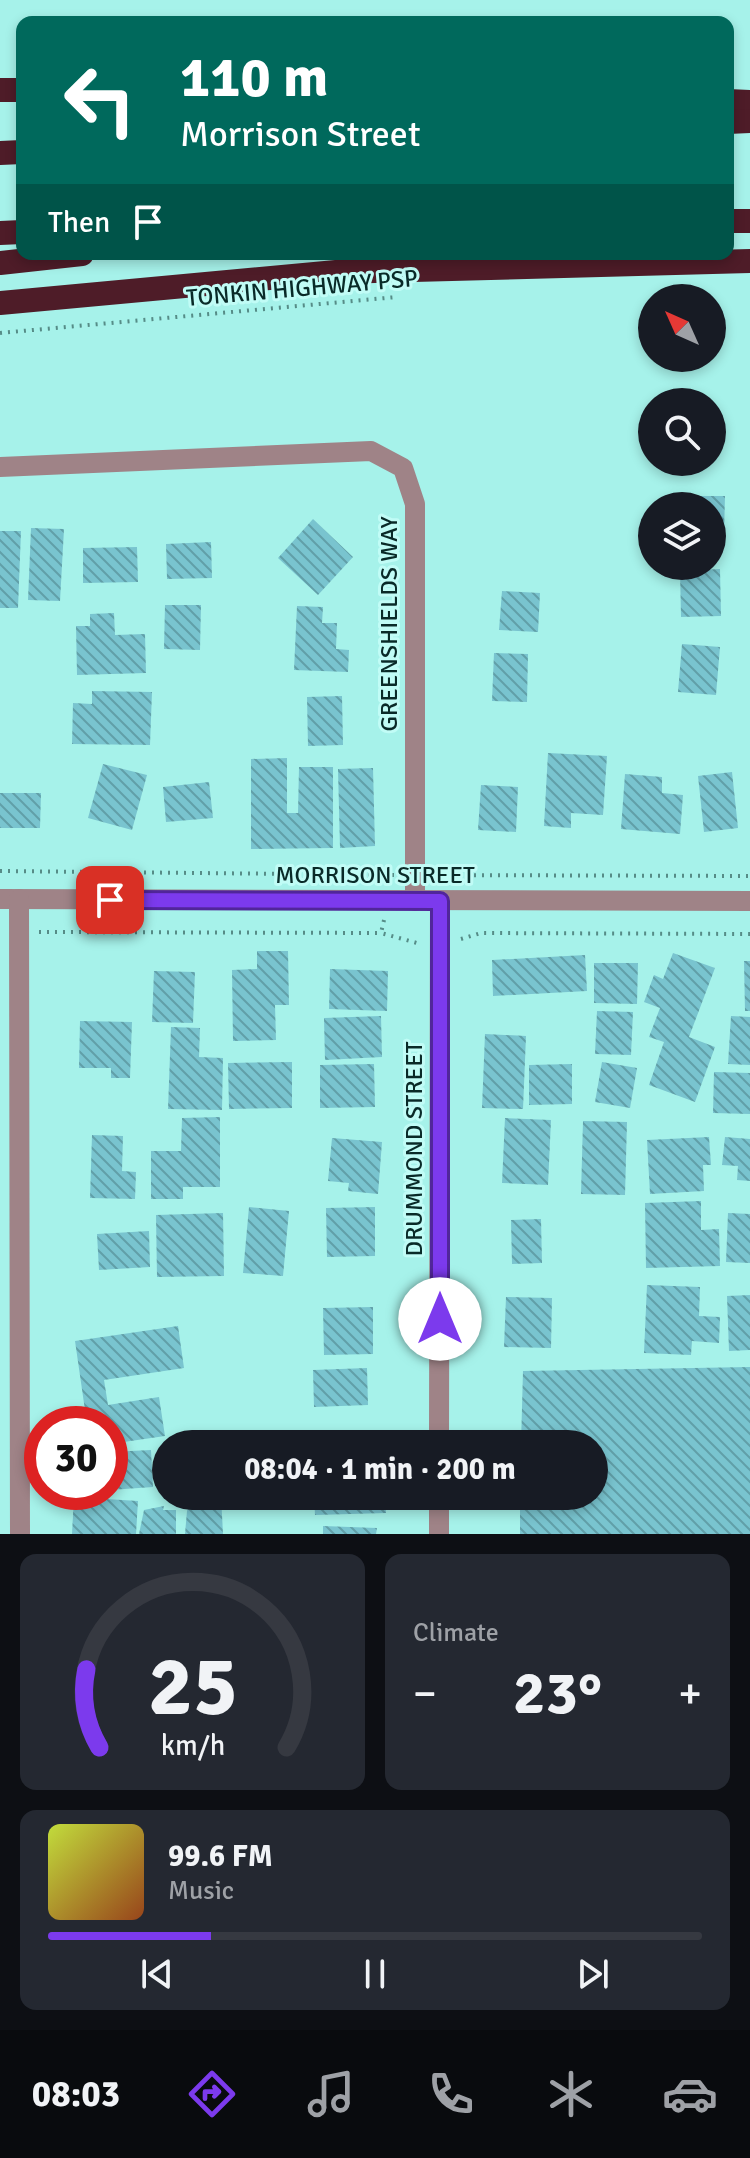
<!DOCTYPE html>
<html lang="en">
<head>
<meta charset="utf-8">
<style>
	body { margin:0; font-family:Signika,sans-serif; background:#242831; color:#f1f3f6; height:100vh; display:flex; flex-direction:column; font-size:30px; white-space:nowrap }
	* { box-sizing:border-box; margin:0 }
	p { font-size:26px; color:#9ea1a6 }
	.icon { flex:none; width:44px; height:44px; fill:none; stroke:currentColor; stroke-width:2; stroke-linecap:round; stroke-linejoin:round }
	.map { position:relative; height:1534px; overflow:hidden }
	.sheet { display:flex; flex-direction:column; gap:20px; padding:20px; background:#0d0f14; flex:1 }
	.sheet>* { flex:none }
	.top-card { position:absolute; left:16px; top:16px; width:718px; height:244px; border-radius:16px; box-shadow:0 4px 12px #0003; background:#00695c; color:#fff; overflow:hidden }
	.needle { width:52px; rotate:315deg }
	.fabs { position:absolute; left:638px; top:284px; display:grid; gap:16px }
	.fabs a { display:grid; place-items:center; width:88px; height:88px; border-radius:50%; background:#171b24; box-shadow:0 4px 12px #0003; font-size:40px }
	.speed { position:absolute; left:24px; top:1406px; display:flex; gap:16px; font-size:40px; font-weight:700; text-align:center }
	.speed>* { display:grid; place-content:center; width:104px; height:104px; border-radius:50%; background:#171b24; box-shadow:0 4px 12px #0003; line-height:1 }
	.speed .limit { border:12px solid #d22; background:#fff; color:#111 }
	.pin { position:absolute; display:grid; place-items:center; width:68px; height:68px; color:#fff; margin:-34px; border-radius:16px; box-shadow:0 4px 12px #0006 }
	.me { position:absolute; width:88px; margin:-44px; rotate:0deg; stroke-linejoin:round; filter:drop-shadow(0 0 6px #0008) }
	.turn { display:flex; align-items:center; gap:28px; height:168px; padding:0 32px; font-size:36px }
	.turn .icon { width:104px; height:104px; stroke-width:2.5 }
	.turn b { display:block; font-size:56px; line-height:68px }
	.then { display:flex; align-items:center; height:76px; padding:0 32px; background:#0003; gap:16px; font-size:30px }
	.big { font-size:60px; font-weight:700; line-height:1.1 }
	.sheet .widget { flex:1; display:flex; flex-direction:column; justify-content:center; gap:12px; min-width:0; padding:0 28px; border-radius:16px; background:#242831 }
	.sheet .dial { align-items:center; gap:0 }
	.dial svg { height:208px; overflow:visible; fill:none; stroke:#363941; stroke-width:7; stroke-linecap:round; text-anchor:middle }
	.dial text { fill:#f1f3f6; stroke:none }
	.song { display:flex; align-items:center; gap:24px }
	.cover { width:96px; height:96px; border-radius:12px; background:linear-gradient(135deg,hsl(70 70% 55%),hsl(20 70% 35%)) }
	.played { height:8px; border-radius:4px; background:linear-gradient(90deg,#7c3aed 25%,#363941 25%) }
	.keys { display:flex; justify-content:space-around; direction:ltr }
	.heat { display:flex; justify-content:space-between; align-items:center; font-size:44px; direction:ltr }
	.sheet .tiles { flex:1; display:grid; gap:20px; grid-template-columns:1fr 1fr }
	.widget:last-child { grid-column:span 2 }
	.trip { position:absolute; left:152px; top:1430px; width:456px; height:80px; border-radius:40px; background:#171b24; box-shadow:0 4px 12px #0003; font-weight:700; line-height:80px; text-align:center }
	.dock { display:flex; height:128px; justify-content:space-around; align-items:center; background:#090b0e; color:#9ea1a6 }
	.dock .icon { width:56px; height:56px }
	.dock .selected { color:#7c3aed }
	.dock b { font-size:36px; color:#f1f3f6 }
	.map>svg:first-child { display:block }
	.building { fill:url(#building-back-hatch) }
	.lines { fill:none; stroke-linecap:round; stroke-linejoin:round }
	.path { stroke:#568c87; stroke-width:4; stroke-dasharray:2 6; stroke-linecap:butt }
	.minor { stroke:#9f8387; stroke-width:20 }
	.highway { stroke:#4e1c28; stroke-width:24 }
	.route-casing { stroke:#51269a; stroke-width:20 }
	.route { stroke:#7c3aed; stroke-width:14 }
	.labels { text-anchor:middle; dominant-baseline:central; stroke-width:6; stroke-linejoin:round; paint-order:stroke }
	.street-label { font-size:24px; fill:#092a28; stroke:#c1fcf6 }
</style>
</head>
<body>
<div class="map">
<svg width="750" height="1534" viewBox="0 0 750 1534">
	<defs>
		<pattern id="building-back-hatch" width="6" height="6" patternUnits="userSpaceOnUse" patternTransform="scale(2)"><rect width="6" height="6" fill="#79c4cf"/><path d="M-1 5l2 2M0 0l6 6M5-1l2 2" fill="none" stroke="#619fa8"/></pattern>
	</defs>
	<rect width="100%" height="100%" fill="#a6f2ea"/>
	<g class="building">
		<path d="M680,496H725L724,534H712V506H680Z"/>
		<path d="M313,519L353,557L318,595L278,558Z"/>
		<path d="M31,528L64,529L60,601L28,600Z"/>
		<path d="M0,531H21L18,608H0Z"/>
		<path d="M211,542L212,578L167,579L166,544Z"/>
		<path d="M137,547L138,582L83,583V548Z"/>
		<path d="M720,569L721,616L681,617L680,571Z"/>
		<path d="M502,591L540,593L538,632L499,630Z"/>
		<path d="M165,605H201L200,650L164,649Z"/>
		<path d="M297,606L323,607L322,623H337L336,649L349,650L348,672L294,670Z"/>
		<path d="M114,613L115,635L145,634L146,673L77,675L76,626H90V614Z"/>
		<path d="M682,644L720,647L716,695L678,692Z"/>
		<path d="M494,653L528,654L527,702L492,701Z"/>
		<path d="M92,691L152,692L150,745L72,744L73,703L92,704Z"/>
		<path d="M342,696L343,745L308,746L307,697Z"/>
		<path d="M548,753L607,756L603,815L571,813V828L544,826Z"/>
		<path d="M287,758V813H298L299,767H333V848L251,849V759Z"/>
		<path d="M103,764L147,775L132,830L88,818Z"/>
		<path d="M373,768L375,846L340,848L338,769Z"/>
		<path d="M732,772L738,828L704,832L698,776Z"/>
		<path d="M625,774L662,777V793L683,795L680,834L621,829Z"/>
		<path d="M209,782L213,818L166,822L163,787Z"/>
		<path d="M481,785L518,787L516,832L478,830Z"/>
		<path d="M0,793H41L40,828H0Z"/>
		<path d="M257,951H288L289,1005H275L276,1040L233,1041L232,970L257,969Z"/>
		<path d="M673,953L715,968L689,1037L715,1047L695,1102L649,1085L664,1042L649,1037L660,1008L644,1002L654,975L663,979Z"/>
		<path d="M585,955L587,991L493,996L492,960Z"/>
		<path d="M744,961H750V1011H745Z"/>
		<path d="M594,963H638L637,1004L594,1003Z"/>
		<path d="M330,969L388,971L387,1011L329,1009Z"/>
		<path d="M154,971L195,972L193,1023L152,1022Z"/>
		<path d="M597,1011L633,1012L631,1055L595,1054Z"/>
		<path d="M381,1016L382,1057L325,1060L324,1018Z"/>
		<path d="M731,1016L750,1017V1065L728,1064Z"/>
		<path d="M80,1021L132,1022L130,1078H111V1068H79Z"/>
		<path d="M171,1027L200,1028L199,1057L223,1058L222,1110L168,1109Z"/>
		<path d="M485,1034L526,1036L523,1109L482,1108Z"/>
		<path d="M292,1062V1108L229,1109L228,1063Z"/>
		<path d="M602,1062L637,1068L630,1108L595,1102Z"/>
		<path d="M374,1064L375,1107L320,1108V1065Z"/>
		<path d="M572,1064V1104L529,1105V1065Z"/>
		<path d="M714,1072L750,1073V1114L713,1113Z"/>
		<path d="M220,1117V1187H183V1199H151V1151H181L182,1118Z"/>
		<path d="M505,1118L551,1120L548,1185L502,1183Z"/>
		<path d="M583,1121L627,1122L625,1195L581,1194Z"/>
		<path d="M92,1135L123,1136L122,1171L136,1172L135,1199L90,1198Z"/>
		<path d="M709,1137L711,1165H703L704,1191L650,1194L647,1140Z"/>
		<path d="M725,1137L750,1139V1181L737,1180L738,1166L722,1165Z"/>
		<path d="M332,1138L382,1142L378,1194L348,1191L349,1183L328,1181Z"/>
		<path d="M701,1201V1230L719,1229L720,1266L646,1268L645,1203Z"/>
		<path d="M249,1207L289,1211L283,1276L243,1273Z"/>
		<path d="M375,1207V1256L327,1257L326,1208Z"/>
		<path d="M223,1213L224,1276L157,1277L156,1215Z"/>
		<path d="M728,1213L750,1214V1263L726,1262Z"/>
		<path d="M541,1219L542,1263L512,1264L511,1220Z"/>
		<path d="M149,1231L150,1267L99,1270L97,1234Z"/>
		<path d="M647,1285L700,1287L699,1316L720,1317L719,1343L692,1341L691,1355L644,1353Z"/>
		<path d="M750,1295V1350L729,1351L727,1296Z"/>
		<path d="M506,1297L552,1298L551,1348L504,1347Z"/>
		<path d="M373,1307V1354L324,1355L323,1308Z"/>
		<path d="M178,1326L184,1368L104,1380L108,1405L159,1397L165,1436L110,1444V1424H87L75,1341Z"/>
		<path d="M750,1367V1534H520V1496H594V1444H521L523,1371Z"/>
		<path d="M367,1368L368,1405L314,1407L313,1370Z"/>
		<path d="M151,1450L153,1487L110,1490V1452Z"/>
		<path d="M193,1496H221L223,1534H185L187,1511Z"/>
		<path d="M314,1496H385L386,1513L315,1515Z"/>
		<path d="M74,1497L138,1501L136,1534H72Z"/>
		<path d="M164,1506L163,1510H176V1534H139L144,1510Z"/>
		<path d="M323,1526L377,1528L376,1534H323Z"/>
	</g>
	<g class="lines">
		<g class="path">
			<path d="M0,333L397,297"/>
			<path d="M0,871L394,875"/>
			<path d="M434,875L750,876"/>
			<path d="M384,920L381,933L417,943"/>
			<path d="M39,932L381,933"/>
			<path d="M461,939L481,933L750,934"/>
		</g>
		<g class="minor">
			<path d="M0,467L371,451L403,468L415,504V901"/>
			<path d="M0,899L750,901"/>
			<path d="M19,899L20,1534"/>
			<path d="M439,1444L440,901"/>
			<path d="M439,1534V1496"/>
		</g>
		<g class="highway">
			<path d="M0,90H22"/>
			<path d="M728,101L750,102"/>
			<path d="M728,122L750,121"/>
			<path d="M0,153L22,152"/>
			<path d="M728,221H750"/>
			<path d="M0,233L22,232"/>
			<path d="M0,263L82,254"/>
			<path d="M0,303L336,272L750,261"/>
		</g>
	</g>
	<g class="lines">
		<g class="route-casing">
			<path id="route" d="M110,900L440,901V1319"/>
		</g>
		<use href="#route" class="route"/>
	</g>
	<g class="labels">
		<g class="street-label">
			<text transform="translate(302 288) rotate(-5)">TONKIN HIGHWAY PSP</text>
			<text transform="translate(389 624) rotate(-90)">GREENSHIELDS WAY</text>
			<text x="375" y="875">MORRISON STREET</text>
			<text transform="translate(414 1149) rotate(-90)">DRUMMOND STREET</text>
		</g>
	</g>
</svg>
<div class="fabs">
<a><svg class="needle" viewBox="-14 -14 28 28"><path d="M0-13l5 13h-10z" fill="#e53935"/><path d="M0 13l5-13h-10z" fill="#9ea1a6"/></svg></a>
<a><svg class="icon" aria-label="search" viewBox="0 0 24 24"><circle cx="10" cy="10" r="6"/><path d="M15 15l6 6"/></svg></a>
<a><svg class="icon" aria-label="layers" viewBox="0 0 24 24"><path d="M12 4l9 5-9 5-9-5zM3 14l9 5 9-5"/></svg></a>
</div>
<div class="speed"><div class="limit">30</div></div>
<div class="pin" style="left:110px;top:900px;background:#d93025"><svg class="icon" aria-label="arrive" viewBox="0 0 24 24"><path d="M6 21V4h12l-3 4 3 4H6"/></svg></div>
<svg class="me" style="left:440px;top:1319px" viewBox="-20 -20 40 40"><circle r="19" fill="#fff"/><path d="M0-13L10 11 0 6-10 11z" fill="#7c3aed"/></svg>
<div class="trip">08:04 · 1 min · 200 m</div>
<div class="top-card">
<div class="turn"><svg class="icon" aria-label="left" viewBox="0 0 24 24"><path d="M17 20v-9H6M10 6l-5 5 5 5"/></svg><div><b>110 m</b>Morrison Street</div></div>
<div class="then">Then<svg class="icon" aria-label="arrive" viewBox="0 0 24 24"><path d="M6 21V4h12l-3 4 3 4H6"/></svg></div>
</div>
</div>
<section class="sheet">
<div class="tiles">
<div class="widget dial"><svg viewBox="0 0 100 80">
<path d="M14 69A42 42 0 1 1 86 69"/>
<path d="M14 69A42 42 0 0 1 9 39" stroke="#7c3aed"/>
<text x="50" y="56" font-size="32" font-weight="700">25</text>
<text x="50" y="72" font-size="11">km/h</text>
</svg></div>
<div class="widget"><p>Climate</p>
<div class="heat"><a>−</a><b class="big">23°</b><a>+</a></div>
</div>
<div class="widget">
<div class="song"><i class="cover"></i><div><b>99.6 FM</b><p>Music</p></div></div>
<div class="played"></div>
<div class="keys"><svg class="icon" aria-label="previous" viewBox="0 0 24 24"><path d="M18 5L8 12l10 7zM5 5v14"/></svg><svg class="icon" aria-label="pause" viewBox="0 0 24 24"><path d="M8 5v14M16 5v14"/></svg><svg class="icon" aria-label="next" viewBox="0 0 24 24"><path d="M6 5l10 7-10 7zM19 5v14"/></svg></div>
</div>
</div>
</section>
<nav class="dock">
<b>08:03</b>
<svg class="icon selected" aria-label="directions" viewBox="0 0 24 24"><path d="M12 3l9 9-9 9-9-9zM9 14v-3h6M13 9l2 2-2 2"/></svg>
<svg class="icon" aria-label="music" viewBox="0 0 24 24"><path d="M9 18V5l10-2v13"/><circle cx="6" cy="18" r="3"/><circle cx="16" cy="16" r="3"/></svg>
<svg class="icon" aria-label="phone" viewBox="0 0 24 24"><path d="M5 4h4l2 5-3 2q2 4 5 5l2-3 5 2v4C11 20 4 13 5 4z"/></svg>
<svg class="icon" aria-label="climate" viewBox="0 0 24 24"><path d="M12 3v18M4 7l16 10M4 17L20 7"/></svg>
<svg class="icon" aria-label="car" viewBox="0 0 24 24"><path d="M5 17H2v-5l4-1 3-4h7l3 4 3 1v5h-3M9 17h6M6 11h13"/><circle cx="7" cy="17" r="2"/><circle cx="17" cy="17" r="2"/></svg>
</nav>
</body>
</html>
